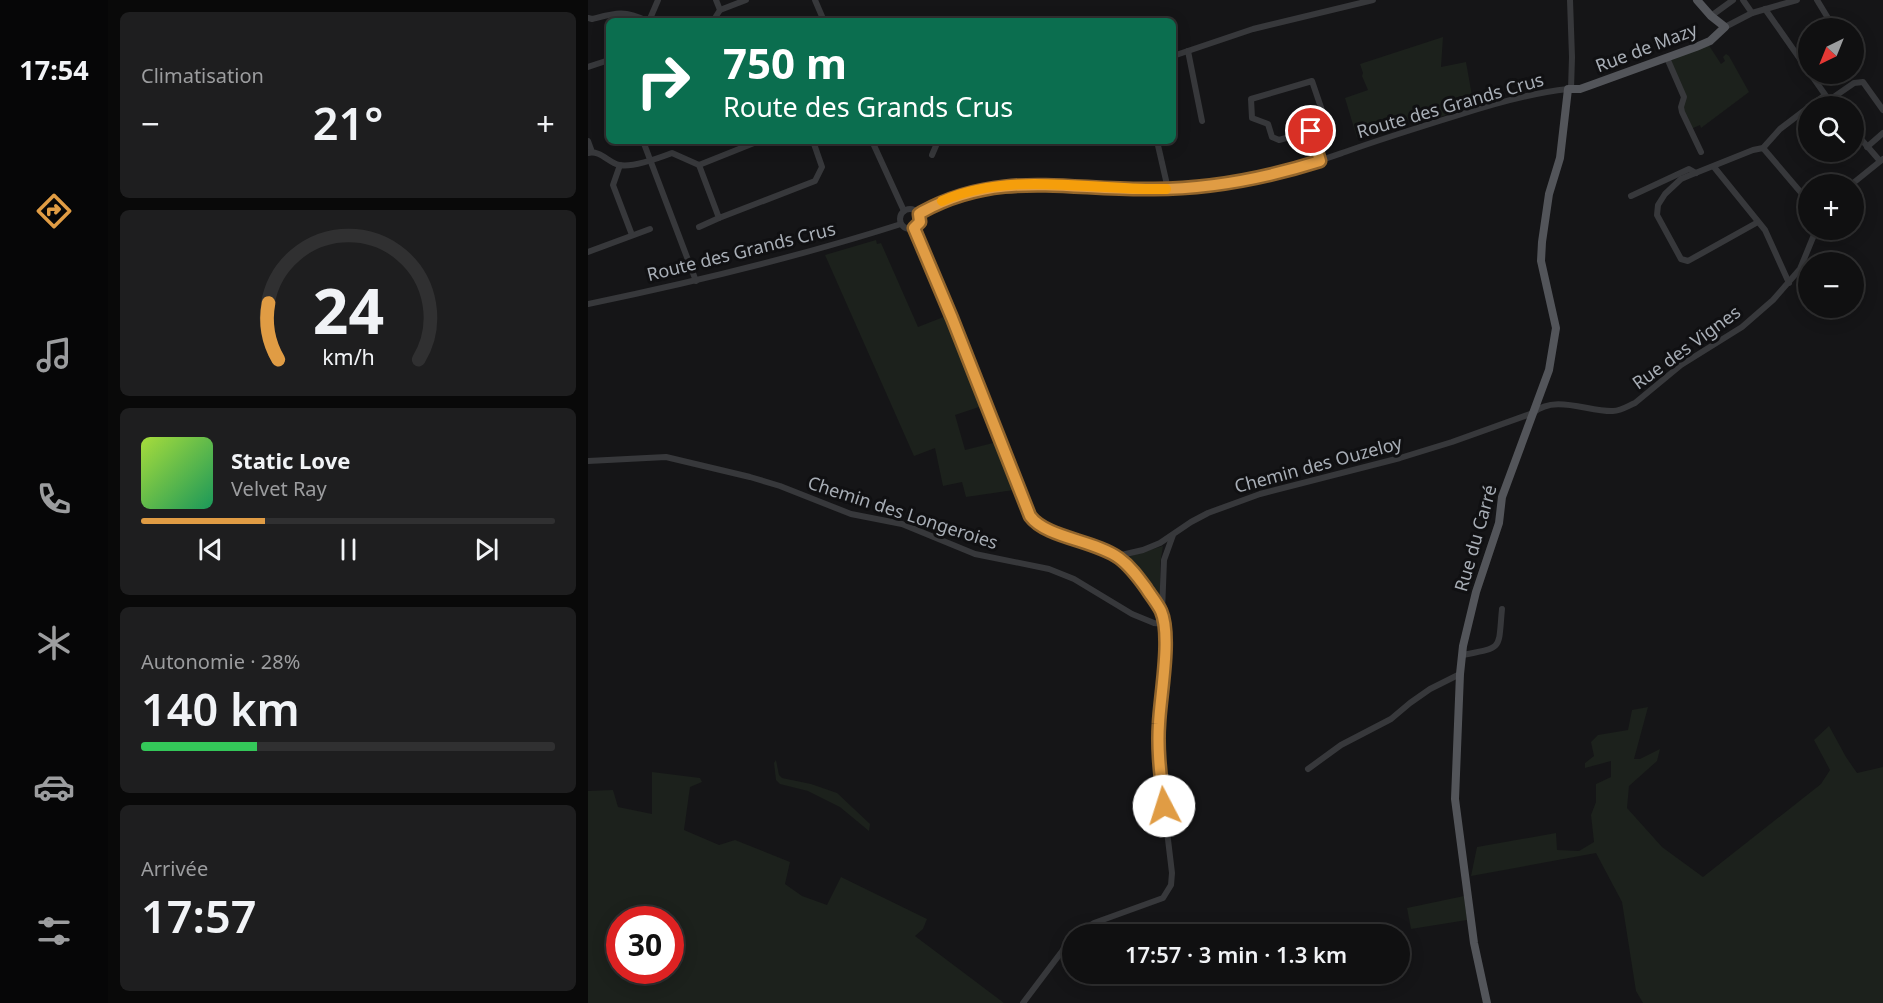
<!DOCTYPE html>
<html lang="fr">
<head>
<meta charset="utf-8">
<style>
	body { margin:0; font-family:"Noto Sans",sans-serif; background:#1e1e1f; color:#f1f3f6; height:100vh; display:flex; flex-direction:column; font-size:22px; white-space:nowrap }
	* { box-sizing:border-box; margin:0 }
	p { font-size:20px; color:#9c9d9f }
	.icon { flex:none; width:33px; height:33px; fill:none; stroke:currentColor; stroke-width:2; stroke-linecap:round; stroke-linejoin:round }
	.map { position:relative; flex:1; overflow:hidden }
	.panel { display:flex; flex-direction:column; gap:12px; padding:12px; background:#090909; width:480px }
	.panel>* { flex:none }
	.guide { position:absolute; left:18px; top:18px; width:570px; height:126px; border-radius:9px; box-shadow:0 3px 15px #0003,0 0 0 2px #303031; background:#0b6e4f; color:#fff; overflow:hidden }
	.needle { width:39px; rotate:223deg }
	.tools { position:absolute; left:1210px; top:18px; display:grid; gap:12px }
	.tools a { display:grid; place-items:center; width:66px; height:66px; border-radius:50%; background:#101011; box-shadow:0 3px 15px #0003,0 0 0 2px #303031; font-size:30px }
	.speed { position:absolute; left:18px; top:906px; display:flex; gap:12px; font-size:30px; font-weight:700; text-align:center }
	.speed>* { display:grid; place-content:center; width:78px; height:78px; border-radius:50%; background:#101011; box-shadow:0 3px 15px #0003,0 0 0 2px #303031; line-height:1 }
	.speed .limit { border:9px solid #d22; background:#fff; color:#111 }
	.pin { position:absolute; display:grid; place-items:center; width:51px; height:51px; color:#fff; margin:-26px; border:3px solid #fff; border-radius:50%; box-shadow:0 2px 6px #0007 }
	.me { position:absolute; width:66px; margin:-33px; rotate:355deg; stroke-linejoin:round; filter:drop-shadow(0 0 4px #0008) }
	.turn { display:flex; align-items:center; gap:21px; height:126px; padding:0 18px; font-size:27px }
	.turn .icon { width:78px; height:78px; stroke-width:2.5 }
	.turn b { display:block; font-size:42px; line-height:51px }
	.big { font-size:45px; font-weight:600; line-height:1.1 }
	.panel .tile { flex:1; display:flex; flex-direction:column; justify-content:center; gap:9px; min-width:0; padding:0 21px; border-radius:9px; background:#1e1e1f }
	.panel .dial { align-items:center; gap:0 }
	.dial svg { height:156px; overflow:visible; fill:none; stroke:#303031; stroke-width:7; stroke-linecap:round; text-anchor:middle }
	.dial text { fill:#f1f3f6; stroke:none }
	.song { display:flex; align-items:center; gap:18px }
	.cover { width:72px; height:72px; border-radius:9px; background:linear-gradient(135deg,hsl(80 70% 55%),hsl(150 70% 35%)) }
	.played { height:6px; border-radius:3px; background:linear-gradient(90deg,#e09c44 30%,#303031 30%) }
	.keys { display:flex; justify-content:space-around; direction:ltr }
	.heat { display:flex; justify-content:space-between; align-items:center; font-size:33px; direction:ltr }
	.charge { height:9px; border-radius:4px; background:linear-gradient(90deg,#34c759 28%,#303031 0) }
	.trip { position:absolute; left:474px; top:924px; width:348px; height:60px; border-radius:30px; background:#101011; box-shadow:0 3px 15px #0003,0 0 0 2px #303031; font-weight:600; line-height:60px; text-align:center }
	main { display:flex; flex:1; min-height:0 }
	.tabs { display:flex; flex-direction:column; width:108px; justify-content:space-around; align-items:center; background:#060607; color:#9c9d9f }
	.tabs .icon { width:42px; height:42px }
	.tabs .on { color:#e09c44 }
	.tabs b { font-size:27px; color:#f1f3f6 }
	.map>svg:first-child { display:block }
	.green { fill:#1c211c; fill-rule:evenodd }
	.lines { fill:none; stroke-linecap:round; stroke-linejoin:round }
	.minor { stroke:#37383b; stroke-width:6 }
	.major { stroke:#53555a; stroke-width:8 }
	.route-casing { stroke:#92652c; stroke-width:15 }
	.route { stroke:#e09c44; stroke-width:10 }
	.slow { stroke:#f59e0b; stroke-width:10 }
	.labels { text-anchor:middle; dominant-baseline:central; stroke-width:6; stroke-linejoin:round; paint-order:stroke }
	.street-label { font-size:18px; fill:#a8aeb6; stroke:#101012 }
</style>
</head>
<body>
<main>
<nav class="tabs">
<b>17:54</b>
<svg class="icon on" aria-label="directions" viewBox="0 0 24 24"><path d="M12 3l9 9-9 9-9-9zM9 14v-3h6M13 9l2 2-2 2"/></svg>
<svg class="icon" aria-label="music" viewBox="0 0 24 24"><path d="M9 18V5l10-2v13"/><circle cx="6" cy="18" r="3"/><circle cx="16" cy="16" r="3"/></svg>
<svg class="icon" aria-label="phone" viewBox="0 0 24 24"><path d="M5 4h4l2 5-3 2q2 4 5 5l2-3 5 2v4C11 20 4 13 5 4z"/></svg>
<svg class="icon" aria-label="climate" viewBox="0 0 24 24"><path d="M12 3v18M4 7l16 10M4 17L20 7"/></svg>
<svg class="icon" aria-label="car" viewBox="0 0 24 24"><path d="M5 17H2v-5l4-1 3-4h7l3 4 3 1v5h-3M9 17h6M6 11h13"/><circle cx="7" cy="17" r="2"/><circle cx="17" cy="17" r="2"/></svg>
<svg class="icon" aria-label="filters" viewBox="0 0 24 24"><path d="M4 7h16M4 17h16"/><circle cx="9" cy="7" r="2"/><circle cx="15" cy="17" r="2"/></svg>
</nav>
<section class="panel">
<div class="tile"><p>Climatisation</p>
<div class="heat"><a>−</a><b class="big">21°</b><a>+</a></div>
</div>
<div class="tile dial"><svg viewBox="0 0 100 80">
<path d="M14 69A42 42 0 1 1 86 69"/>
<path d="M14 69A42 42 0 0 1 9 40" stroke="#e09c44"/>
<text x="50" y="56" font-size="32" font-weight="700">24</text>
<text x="50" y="72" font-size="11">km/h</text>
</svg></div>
<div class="tile">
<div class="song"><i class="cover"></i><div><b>Static Love</b><p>Velvet Ray</p></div></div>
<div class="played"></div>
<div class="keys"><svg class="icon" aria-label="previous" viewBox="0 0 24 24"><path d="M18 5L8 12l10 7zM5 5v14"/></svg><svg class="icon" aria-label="pause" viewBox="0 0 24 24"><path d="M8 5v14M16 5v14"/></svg><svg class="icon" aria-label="next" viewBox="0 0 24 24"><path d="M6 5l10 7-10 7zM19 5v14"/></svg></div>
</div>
<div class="tile"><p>Autonomie · 28%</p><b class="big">140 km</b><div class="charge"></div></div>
<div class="tile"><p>Arrivée</p><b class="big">17:57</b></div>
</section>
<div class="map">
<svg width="1295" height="1003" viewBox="0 0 1295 1003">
	<rect width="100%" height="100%" fill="#151517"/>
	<g class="green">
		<path d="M855,37L853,67L878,62L886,107L828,124L827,118L769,138L757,98L780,90L774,76L775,73L772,64Z"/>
		<path d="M1120,44L1133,64L1137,61L1135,57L1138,54L1141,56L1161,92L1113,128L1112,125L1103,129L1095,108L1098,97L1082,61Z"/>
		<path d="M288,240L289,244L293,243L330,327L358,316L394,406L367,415L377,450L409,442L426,490L378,497L374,482L355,486L347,448L326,456L237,255Z"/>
		<path d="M575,546L572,564V596L567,595L539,557Z"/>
		<path d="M1060,707L1046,759H1052L1072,749L1069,761L1041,786L1039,808L1074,847L1115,877L1233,784L1242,770L1226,740L1241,726L1258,757L1269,773L1295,767V1003H1055L1048,991L1034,902L1008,853L883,876L889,847L968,833L969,850L991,851L1006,842L1003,815L1008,802V784L1023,777V761L997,768V763L1006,756L1003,742L1010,735L1040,730L1044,710Z"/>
		<path d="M188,760L191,775L194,778L223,784L249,793L282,824L281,831L252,807L220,791L192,784L188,780L186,763Z"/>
		<path d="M64,772L112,778L114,782L102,787L96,830L131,845L147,840L202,862L197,884L214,896L239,905L253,877L339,919L335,929L327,936L416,1003H0V791L25,790L30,807L64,814ZM32,920H82V970H32Z"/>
		<path d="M876,896L879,920L823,929L819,908Z"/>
	</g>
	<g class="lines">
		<g class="minor">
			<path d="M227,0L236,21"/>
			<path d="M982,0L984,57L983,89"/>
			<path d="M1155,0L1164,13"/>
			<path d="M1229,0L1246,28"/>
			<path d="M1177,9L1245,106"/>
			<path d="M132,10L158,0"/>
			<path d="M1123,16L1145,0"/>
			<path d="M0,18L4,19C28,13 36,10 59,21"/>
			<path d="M61,21L70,0"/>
			<path d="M125,21L132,10L128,0"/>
			<path d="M1137,27L1164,13L1209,0"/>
			<path d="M600,51L614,121"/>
			<path d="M585,56L665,29L785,0"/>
			<path d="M1079,58L1096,97L1093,107L1094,112L1113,152"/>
			<path d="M0,67L21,60"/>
			<path d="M1240,101L1266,83L1275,82L1295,110"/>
			<path d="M1222,106L1236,96"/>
			<path d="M723,131L691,140L684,137L680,124L664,118L663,99L724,81L739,125L723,131L731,161"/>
			<path d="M1266,131L1292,161"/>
			<path d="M0,141L4,152"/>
			<path d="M55,141L108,281"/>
			<path d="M284,141L316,211"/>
			<path d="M569,141L580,189"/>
			<path d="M1279,147L1295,133"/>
			<path d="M1175,148L1192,129L1221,107"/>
			<path d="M0,153C12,150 20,162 31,165C45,168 71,158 84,153L111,165L171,141"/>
			<path d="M344,155L350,141"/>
			<path d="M32,165L25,185L44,235"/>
			<path d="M111,165L131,218L227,181L234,167L225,141"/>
			<path d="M1126,167L1177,230L1201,283"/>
			<path d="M1264,184L1295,159"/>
			<path d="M1043,196L1101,169L1108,173"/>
			<circle cx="322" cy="219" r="10"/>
			<path d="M331,214C395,175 460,186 530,189C569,191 609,188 648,182C685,177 722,164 757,152C796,138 835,126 874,114C908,103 944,93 980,89"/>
			<path d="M1170,222L1100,261L1093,259L1069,215L1070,205L1077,194L1093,179L1100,176L1165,150L1175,148L1221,202"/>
			<path d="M111,227L131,218"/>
			<path d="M326,228L363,316L442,516L453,527L507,546L529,556L542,567L574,612L577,633L575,690L572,708L571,742L576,806L584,873L583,885L575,898L506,923L488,934"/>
			<path d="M0,252L62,229"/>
			<path d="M0,304C106,282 210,257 313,224"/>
			<path d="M0,461L78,457L162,477L192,486L263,514L314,524L387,554L461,569L486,579L544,614L566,623L576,624"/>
			<path d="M529,556L555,550L572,543L603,522L620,513L672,494L812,458L864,442L945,413C967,394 1000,412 1025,411C1033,411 1040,406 1047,403L1093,365L1154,327L1185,300L1212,269L1228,230"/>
			<path d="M574,612L576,560L585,535"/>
			<path d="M875,655C916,647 910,650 914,609"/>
			<path d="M720,769L753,745L803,719L822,703L842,689L872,674"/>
			<path d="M435,1003L484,938"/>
		</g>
		<path class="major" d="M899,1003L886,943L867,799L872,674L875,646L888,592L911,523L914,497L961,370L968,328L953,261L954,242L961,194L972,158L980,89H992L1006,84L1108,47L1122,41L1137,27L1123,16L1109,0"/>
	</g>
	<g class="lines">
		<g class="route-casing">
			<path id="route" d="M576,806C573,779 569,751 571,724C572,697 584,636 573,611C569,603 563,596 558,588C550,577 542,566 531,558C506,540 458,538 442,516L364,318L326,228L332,222L331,214L334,212C412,169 482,191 566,189C623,189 678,178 732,161L723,131"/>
		</g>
		<use href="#route" class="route"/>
		<path class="slow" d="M354,201C423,170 505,191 578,189"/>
	</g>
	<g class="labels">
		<g class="street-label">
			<text transform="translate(1058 47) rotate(-21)">Rue de Mazy</text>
			<text transform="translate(862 105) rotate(-16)">Route des Grands Crus</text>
			<text transform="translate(153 251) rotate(-14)">Route des Grands Crus</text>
			<text transform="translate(1098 347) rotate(-36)">Rue des Vignes</text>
			<text transform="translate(730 464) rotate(-15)">Chemin des Ouzeloy</text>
			<text transform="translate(315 512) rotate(18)">Chemin des Longeroies</text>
			<text transform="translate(887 538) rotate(-74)">Rue du Carré</text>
		</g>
	</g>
</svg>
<div class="tools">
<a><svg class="needle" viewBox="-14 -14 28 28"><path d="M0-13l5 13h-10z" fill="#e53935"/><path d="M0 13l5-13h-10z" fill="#9c9d9f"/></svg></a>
<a><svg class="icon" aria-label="search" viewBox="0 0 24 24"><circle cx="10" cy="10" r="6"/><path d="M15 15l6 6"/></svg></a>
<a>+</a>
<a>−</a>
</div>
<div class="speed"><div class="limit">30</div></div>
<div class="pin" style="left:723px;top:131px;background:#d93025"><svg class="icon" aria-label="arrive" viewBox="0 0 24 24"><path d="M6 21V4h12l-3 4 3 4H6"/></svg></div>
<svg class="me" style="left:576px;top:806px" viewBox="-20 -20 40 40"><circle r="19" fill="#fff"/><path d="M0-13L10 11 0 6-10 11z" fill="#e09c44"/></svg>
<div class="trip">17:57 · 3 min · 1.3 km</div>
<div class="guide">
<div class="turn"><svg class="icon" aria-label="right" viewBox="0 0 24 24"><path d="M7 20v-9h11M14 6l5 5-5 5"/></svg><div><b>750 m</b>Route des Grands Crus</div></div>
</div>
</div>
</main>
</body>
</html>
